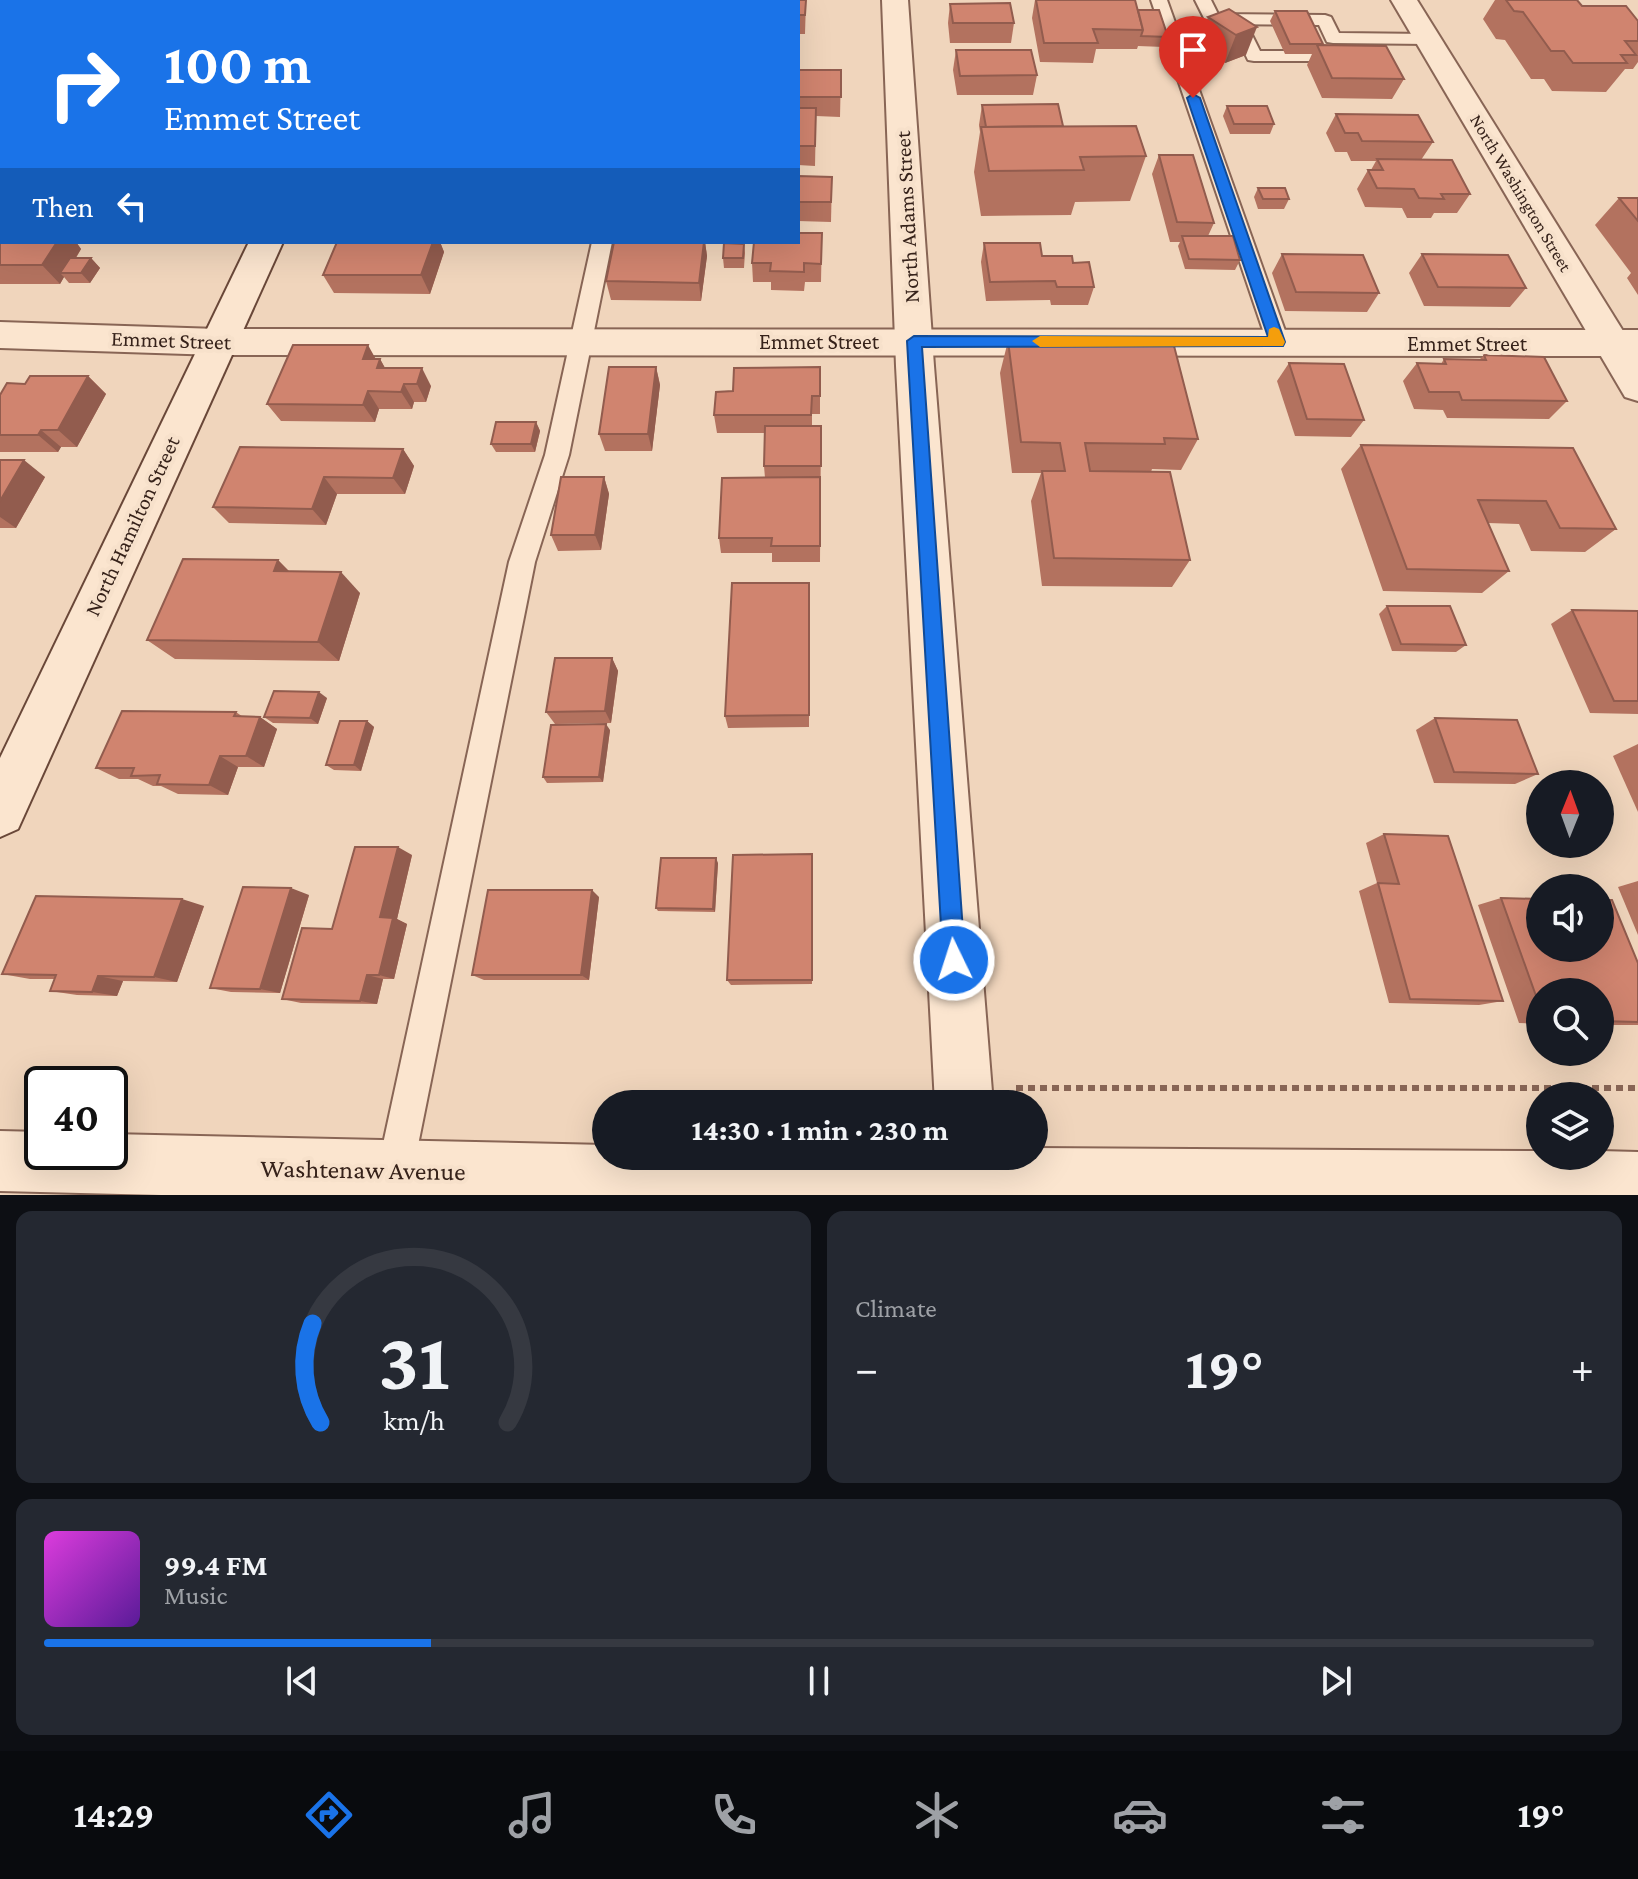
<!DOCTYPE html>
<html lang="en">
<head>
<meta charset="utf-8">
<style>
	body { margin:0; font-family:"Crimson Pro",serif; background:#242831; color:#f1f3f6; height:100vh; display:flex; flex-direction:column; font-size:30px; white-space:nowrap }
	* { box-sizing:border-box; margin:0 }
	p { font-size:26px; color:#9ea1a6 }
	.icon { flex:none; width:44px; height:44px; fill:none; stroke:currentColor; stroke-width:2; stroke-linecap:round; stroke-linejoin:round }
	.map { position:relative; height:1195px; overflow:hidden }
	.panel { display:flex; flex-direction:column; gap:16px; padding:16px; background:#0d0f14; flex:1 }
	.panel>* { flex:none }
	.guide { position:absolute; left:0px; top:0px; width:800px; height:244px; box-shadow:0 8px 32px #0002; background:#1a73e8; color:#fff; overflow:hidden }
	.needle { width:52px; rotate:1deg }
	.buttons { position:absolute; left:1526px; top:770px; display:grid; gap:16px }
	.buttons a { display:grid; place-items:center; width:88px; height:88px; border-radius:50%; background:#171b24; box-shadow:0 8px 32px #0002; font-size:40px }
	.speed { position:absolute; left:24px; top:1066px; display:flex; gap:16px; font-size:40px; font-weight:700; text-align:center }
	.speed>* { display:grid; place-content:center; width:104px; height:104px; border-radius:50%; background:#171b24; box-shadow:0 8px 32px #0002; line-height:1 }
	.speed .limit { border:4px solid #111; border-radius:12px; background:#fff; color:#111 }
	.pin { position:absolute; display:grid; place-items:center; width:68px; height:68px; color:#fff; margin:-82px -34px; border-radius:50% 50% 50% 0; rotate:-45deg; box-shadow:0 0 8px #0007 }
	.pin .icon { rotate:45deg }
	.me { position:absolute; width:88px; margin:-44px; rotate:356deg; stroke-linejoin:round; filter:drop-shadow(0 0 6px #0008) }
	.turn { display:flex; align-items:center; gap:28px; height:168px; padding:0 32px; font-size:36px }
	.turn .icon { width:104px; height:104px; stroke-width:2.5 }
	.turn b { display:block; font-size:56px; line-height:68px }
	.then { display:flex; align-items:center; height:76px; padding:0 32px; background:#0003; gap:16px; font-size:30px }
	.big { font-size:60px; font-weight:700; line-height:1.1 }
	.panel .tile { flex:1; display:flex; flex-direction:column; justify-content:center; gap:12px; min-width:0; padding:0 28px; border-radius:16px; background:#242831 }
	.panel .dial { align-items:center; gap:0 }
	.dial svg { height:208px; overflow:visible; fill:none; stroke:#363941; stroke-width:7; stroke-linecap:round; text-anchor:middle }
	.dial text { fill:#f1f3f6; stroke:none }
	.song { display:flex; align-items:center; gap:24px }
	.cover { width:96px; height:96px; border-radius:12px; background:linear-gradient(135deg,hsl(300 70% 55%),hsl(270 70% 35%)) }
	.played { height:8px; border-radius:4px; background:linear-gradient(90deg,#1a73e8 25%,#363941 25%) }
	.keys { display:flex; justify-content:space-around; direction:ltr }
	.heat { display:flex; justify-content:space-between; align-items:center; font-size:44px; direction:ltr }
	.panel .tiles { flex:1; display:grid; gap:16px; grid-template-columns:1fr 1fr }
	.tile:last-child { grid-column:span 2 }
	.trip { position:absolute; left:592px; top:1090px; width:456px; height:80px; border-radius:40px; background:#171b24; box-shadow:0 8px 32px #0002; font-weight:700; line-height:80px; text-align:center }
	.dock { display:flex; height:128px; justify-content:space-around; align-items:center; background:#090b0e; color:#9ea1a6 }
	.dock .icon { width:56px; height:56px }
	.dock .on { color:#1a73e8 }
	.dock b { font-size:36px; color:#f1f3f6 }
	.map>svg:first-child { display:block }
	.lines { fill:none; stroke-linecap:round; stroke-linejoin:round }
	.service-casing { stroke:#886555; stroke-width:4 }
	.minor-casing { stroke:#886555; stroke-width:4 }
	.tertiary-casing { stroke:#886555; stroke-width:4 }
	.secondary-casing { stroke:#694738; stroke-width:4 }
	.path { stroke:#886555; stroke-width:6; stroke-dasharray:7 5; stroke-linecap:butt }
	.service { fill:#fbe5cf; fill-rule:evenodd }
	.minor { fill:#fbe5cf; fill-rule:evenodd }
	.tertiary { fill:#fbe5cf; fill-rule:evenodd }
	.secondary { fill:#fbe5cf; fill-rule:evenodd }
	.wall { fill:#b3725f }
	.shaded-wall { fill:#925c4e }
	.building { fill:#d0846f; stroke:#925c4e; stroke-width:2 }
	.route { fill:#1a73e8; stroke:#114b97; stroke-width:2 }
	.slow { fill:#f59e0b }
	.labels { text-anchor:middle; dominant-baseline:central; stroke-width:8; stroke-linejoin:round; paint-order:stroke }
	.far-street-label { font-size:18px; fill:#36221a; stroke:#f7e1cb }
	.street-label { font-size:22px; fill:#36221a; stroke:#f7e1cb }
	.near-street-label { font-size:26px; fill:#36221a; stroke:#f7e1cb }
</style>
</head>
<body>
<div class="map">
<svg width="1638" height="1195" viewBox="0 0 1638 1195">
	<rect width="100%" height="100%" fill="#f0d5bc"/>
	<g class="lines">
		<g class="service-casing">
			<g id="service">
				<path d="M641,0H657L640,2Z"/>
				<path d="M1151,0H1167L1289,342L1286,348H1270L1267,342Z"/>
				<path d="M1195,0H1211L1218,14L1325,15L1331,17L1339,33L1428,34L1436,39L1428,44L1333,43L1327,42L1319,25L1212,24L1206,22Z"/>
				<path d="M1245,32L1251,33L1260,51H1342L1350,56L1342,61H1254L1248,60L1237,37Z"/>
				<path d="M592,242H612L569,455L535,562L408,1195H372L509,562L545,455Z"/>
			</g>
		</g>
		<g class="minor-casing">
			<path id="minor" d="M0,322L218,329L1638,330V356L218,355L0,348Z"/>
		</g>
		<g class="tertiary-casing">
			<g id="tertiary">
				<path d="M882,0H908L934,366L993,1104H935L896,366Z"/>
				<path d="M1391,0H1417L1638,355V401L1625,397Z"/>
				<path d="M0,1131L42,1132V1152H110V1134L606,1145V1156H1034V1148L1540,1151V1156H1600V1151L1638,1152V1195H161L0,1191Z"/>
			</g>
		</g>
		<g class="secondary-casing">
			<path id="secondary" d="M249,242H283L18,829L0,837V758Z"/>
		</g>
		<path class="path" d="M1016,1088H1638"/>
		<use href="#service" class="service"/>
		<use href="#minor" class="minor"/>
		<use href="#tertiary" class="tertiary"/>
		<use href="#secondary" class="secondary"/>
	</g>
	<g class="wall">
		<path d="M806,0L805,34H798V2Z"/>
		<path d="M1035,0L1138,10L1168,37L1164,47L1138,46L1137,49H1096L1093,63L1040,62L1032,18Z"/>
		<path d="M1495,0H1577L1582,6L1638,21V62L1633,69H1625L1606,92L1552,91L1544,79H1531L1505,40L1496,39L1483,19Z"/>
		<path d="M950,4L1014,23L1011,43H950L948,23Z"/>
		<path d="M1229,9L1246,55L1225,63L1198,45L1208,17Z"/>
		<path d="M1275,11L1323,45L1404,79L1392,99L1322,98L1307,65L1312,54H1285L1270,21Z"/>
		<path d="M956,50L1037,75L1033,95H957L953,70Z"/>
		<path d="M798,70H841L840,117L816,116L815,166L798,165Z"/>
		<path d="M982,105L1063,126L1146,156L1130,201L1075,202L1071,215L981,216L974,172L980,132L979,125Z"/>
		<path d="M1227,106L1274,124L1270,134H1230L1223,116Z"/>
		<path d="M1336,114L1433,142L1421,160L1470,194L1457,213H1434L1431,218H1407L1402,208L1365,207L1357,189L1368,170H1371L1376,161H1351L1347,152H1335L1326,133Z"/>
		<path d="M1159,155L1214,223L1208,236L1240,260L1235,270L1185,269L1178,246L1180,242H1170L1152,174Z"/>
		<path d="M798,176L832,177L831,222L798,221Z"/>
		<path d="M1258,188L1289,199L1284,209H1258L1254,197Z"/>
		<path d="M1619,198H1638V295L1627,278L1631,273L1595,225Z"/>
		<path d="M822,233L821,282H805L804,291L771,290V282H753L752,263Z"/>
		<path d="M0,236L2,242H76L81,249L76,258H91L100,268L90,283H69L64,277L60,284H0Z"/>
		<path d="M337,242H440L444,252L430,294L334,293L323,275Z"/>
		<path d="M614,242H705L707,256L701,301L611,300L606,281Z"/>
		<path d="M984,243L1073,263L1094,287L1088,305H1051L1050,300L986,301L981,262Z"/>
		<path d="M744,244L745,253L744,268H724L723,258Z"/>
		<path d="M1282,254L1379,293L1367,312L1285,311L1272,273Z"/>
		<path d="M1422,254L1526,288L1510,307L1424,306L1409,273Z"/>
		<path d="M1008,341L1198,439L1181,470L1152,469L1151,472L1190,560L1172,587L1042,586L1031,501L1041,473H1012L1000,373Z"/>
		<path d="M1484,355L1567,401L1549,419L1447,418L1443,410L1414,409L1403,381L1417,363L1441,364L1444,359L1479,360Z"/>
		<path d="M376,359H380L385,368L431,386L426,402H414L412,409H379L375,422L281,421L267,404Z"/>
		<path d="M1289,363L1364,420L1351,437L1295,436L1277,381Z"/>
		<path d="M656,367L660,385L652,451H605L599,434Z"/>
		<path d="M820,367V414H812V426H821L820,562H772V553H721L719,538L765,478L764,466L765,433H717L714,415L733,391Z"/>
		<path d="M88,376L106,394L77,447H61L58,452H0V395L25,384Z"/>
		<path d="M536,422L540,431L535,452H496L491,444Z"/>
		<path d="M1361,445L1573,448L1616,529L1585,552L1531,551L1519,524L1488,523L1509,571L1482,593L1383,591L1341,469Z"/>
		<path d="M403,449L414,466L405,494H337L326,525L229,523L213,507Z"/>
		<path d="M0,460L45,477L16,528H0Z"/>
		<path d="M604,477L609,494L601,550L558,551L551,535Z"/>
		<path d="M278,560L288,571L360,593L339,661L175,659L147,640Z"/>
		<path d="M809,583V727L728,728L725,716Z"/>
		<path d="M1387,606L1466,645L1456,652L1392,651L1379,614Z"/>
		<path d="M1572,610L1638,611V714L1590,713L1551,624Z"/>
		<path d="M612,658L618,671L611,723L555,724L546,712Z"/>
		<path d="M327,698L318,724L273,723L264,717Z"/>
		<path d="M236,712L243,717H260L277,729L264,767H238L228,795L178,794L161,786H153L138,779H119L96,768Z"/>
		<path d="M1435,718L1538,774L1515,784L1434,783L1416,730Z"/>
		<path d="M367,721L374,727L361,771L334,770L326,765Z"/>
		<path d="M610,730L603,782L547,783L543,777Z"/>
		<path d="M1638,744V812L1613,756Z"/>
		<path d="M1384,834L1503,1001L1479,1005L1389,1003L1359,891L1377,883L1366,843Z"/>
		<path d="M812,854V984L731,985L727,980Z"/>
		<path d="M412,855L397,919L407,924L394,979H383L377,1004L301,1003L282,999L332,929Z"/>
		<path d="M718,863L715,912L658,911L656,908Z"/>
		<path d="M1638,881V935L1618,887Z"/>
		<path d="M309,895L280,993L231,992L210,988Z"/>
		<path d="M599,897L589,980H484L472,975Z"/>
		<path d="M1501,898L1638,963V1025H1600V992H1540V1024L1519,1023L1478,905Z"/>
		<path d="M204,906L177,982L123,981L117,996L77,995L50,991L55,979H30L2,974Z"/>
	</g>
	<g class="shaded-wall">
		<path d="M1257,27L1246,55L1225,63L1236,35Z"/>
		<path d="M2,35V60L0,57V37Z"/>
		<path d="M57,242H76L81,249L66,273H60L64,277L60,284L42,265Z"/>
		<path d="M433,242H440L444,252L430,294L421,275Z"/>
		<path d="M704,242H705L707,256L701,301L699,283Z"/>
		<path d="M91,258L100,268L90,283L81,273Z"/>
		<path d="M368,345L378,363L380,359L390,377L363,359Z"/>
		<path d="M656,367L660,385L652,451L648,434Z"/>
		<path d="M422,368L431,386L426,402L417,384Z"/>
		<path d="M88,376L106,394L77,447L58,430Z"/>
		<path d="M404,384L414,402L412,409L401,392Z"/>
		<path d="M368,391L379,409L375,422L363,405Z"/>
		<path d="M536,422L540,431L535,452L531,444Z"/>
		<path d="M41,430L61,447L58,452L38,435Z"/>
		<path d="M403,449L414,466L405,494L393,478Z"/>
		<path d="M24,460L45,477L16,528L0,517V501Z"/>
		<path d="M324,477L337,494L326,525L312,509Z"/>
		<path d="M604,477L609,494L601,550L595,535Z"/>
		<path d="M278,560L300,582L274,571Z"/>
		<path d="M341,572L360,593L339,661L318,642Z"/>
		<path d="M612,658L618,671L611,723L605,711Z"/>
		<path d="M319,692L327,698L318,724L310,718Z"/>
		<path d="M260,717L277,729L264,767L246,756Z"/>
		<path d="M367,721L374,727L361,771L354,765Z"/>
		<path d="M606,724L610,730L603,782L599,777Z"/>
		<path d="M220,756L238,767L228,795L209,785Z"/>
		<path d="M398,847L412,855L397,919L407,924L394,979L379,975L380,917Z"/>
		<path d="M716,858L718,863L715,912L713,909Z"/>
		<path d="M291,888L309,895L280,993L260,989Z"/>
		<path d="M592,890L599,897L589,980L581,975Z"/>
		<path d="M182,899L204,906L177,982L154,977Z"/>
		<path d="M367,975L383,979L377,1004L360,1001Z"/>
		<path d="M98,976L123,981L117,996L92,992Z"/>
	</g>
	<g class="building">
		<path d="M0,0H42L40,2H2V35L0,37Z"/>
		<path d="M763,0H806L805,15H798V2H762Z"/>
		<path d="M1036,0H1135L1143,30L1093,29L1098,43H1044Z"/>
		<path d="M1506,0H1577L1582,6H1626L1638,21V41H1625L1636,55H1621L1627,63H1573L1564,51H1551L1523,12L1514,11Z"/>
		<path d="M77,1H145L144,2H76Z"/>
		<path d="M1010,3L1014,23H953L950,4Z"/>
		<path d="M1229,9L1257,27L1236,35L1208,17Z"/>
		<path d="M1138,10H1159L1168,37L1141,36L1143,30Z"/>
		<path d="M1275,11H1307L1323,44H1290Z"/>
		<path d="M1317,45L1386,46L1404,79L1332,78Z"/>
		<path d="M956,50H1031L1037,75L960,76Z"/>
		<rect x="798" y="70" width="43" height="27"/>
		<path d="M1058,104L1063,126L986,127L982,105Z"/>
		<path d="M1227,106H1267L1274,124H1234Z"/>
		<path d="M798,108H816L815,146H798Z"/>
		<path d="M1336,114L1418,115L1433,142L1362,141L1358,133H1345Z"/>
		<path d="M1136,126L1146,156L1080,157L1084,170L989,171L981,127Z"/>
		<path d="M2,147V178H0V150Z"/>
		<path d="M1159,155H1193L1214,223L1177,222Z"/>
		<path d="M1377,159L1452,160L1470,194H1441L1444,199L1419,198L1414,189L1377,188L1368,170H1383Z"/>
		<path d="M798,176L832,177L831,202H798Z"/>
		<path d="M1258,188H1285L1289,199H1263Z"/>
		<path d="M1619,198H1638V221Z"/>
		<path d="M2,233V242H57L42,265H0V236Z"/>
		<path d="M798,233H822L821,264L804,263V272L770,271L771,263H752L754,242H798Z"/>
		<path d="M1182,236H1233L1240,260L1189,259Z"/>
		<path d="M337,242H433L421,275H323Z"/>
		<path d="M614,242H704L699,283L606,281Z"/>
		<path d="M724,243L744,244L743,258H723Z"/>
		<path d="M984,243H1040L1042,256H1072L1073,263L1089,262L1094,287H1057L1055,281L990,282Z"/>
		<path d="M1282,254L1363,255L1379,293L1296,292Z"/>
		<path d="M1422,254L1508,255L1526,288L1438,287Z"/>
		<path d="M70,258H91L81,273H60Z"/>
		<path d="M1008,341L1173,342L1198,439L1164,438L1165,444L1085,443L1090,471L1170,472L1190,560L1054,558L1042,471H1065L1060,443L1021,442Z"/>
		<path d="M293,345H368L363,359H380L377,368H422L417,384H404L401,392L368,391L363,405L267,404Z"/>
		<path d="M1484,355L1544,357L1567,401L1462,400L1459,392H1429L1417,363L1446,364L1444,359L1486,360Z"/>
		<path d="M1289,363L1344,364L1364,420L1307,419Z"/>
		<path d="M609,367H656L648,434H599Z"/>
		<path d="M820,367V396H812L811,415H714L716,392L733,391L734,368Z"/>
		<path d="M30,376H88L58,430H41L38,435H0V395L7,383L25,384Z"/>
		<path d="M496,422H536L531,444H491Z"/>
		<path d="M765,426H821V466H764Z"/>
		<path d="M1361,445L1573,448L1616,529L1560,528L1546,501L1478,500L1509,571L1407,569Z"/>
		<path d="M240,447L403,449L393,478L324,477L312,509L213,507Z"/>
		<path d="M0,460H24L0,501Z"/>
		<path d="M561,477H604L595,535H551Z"/>
		<path d="M820,477V546H771L772,538H719L722,478Z"/>
		<path d="M183,559L278,560L274,571L341,572L318,642L147,640Z"/>
		<path d="M732,583H809V715L725,716Z"/>
		<path d="M1387,606H1450L1466,645L1401,644Z"/>
		<path d="M1572,610L1638,611V701H1614Z"/>
		<path d="M555,658H612L605,711L546,712Z"/>
		<path d="M274,691L319,692L310,718L264,717Z"/>
		<path d="M122,711L236,712L234,716L260,717L246,756H220L209,785L157,784L160,775L131,776L134,768H96Z"/>
		<path d="M1435,718L1517,720L1538,774L1454,772Z"/>
		<path d="M340,721H367L354,765H326Z"/>
		<path d="M606,724L599,777H543L551,725Z"/>
		<path d="M1384,834L1448,836L1503,1001L1410,999L1378,883L1399,884Z"/>
		<path d="M355,847H398L380,917L393,918L379,975H367L360,1001L282,999L302,928L332,929Z"/>
		<path d="M812,854V980H727L733,855Z"/>
		<path d="M661,858H716L713,909L656,908Z"/>
		<path d="M243,887L291,888L260,989L210,988Z"/>
		<path d="M488,890H592L581,975H472Z"/>
		<path d="M36,896L182,899L154,977L98,976L92,992L50,991L56,975L2,974Z"/>
		<path d="M1501,898L1540,899V948H1600V900H1612L1638,963V1022L1600,1021V992H1540V1007Z"/>
	</g>
	<path class="route" d="M1193,94L1200,98L1285,342L1283,346L922,347L965,960L962,968L954,971L946,968L943,960L907,341L914,336L1268,337L1187,98Z"/>
	<path class="slow" d="M1274,327L1279,329L1285,342L1283,346L1040,347L1032,341L1040,336L1268,337L1269,329Z"/>
	<g class="labels">
		<g class="far-street-label">
			<text transform="translate(1521 193) rotate(59)">North Washington Street</text>
		</g>
		<g class="street-label">
			<text transform="translate(907 217) rotate(-93)">North Adams Street</text>
			<text transform="translate(171 340) rotate(2)">Emmet Street</text>
			<text x="819" y="341">Emmet Street</text>
			<text x="1467" y="343">Emmet Street</text>
			<text transform="translate(132 526) rotate(-65)">North Hamilton Street</text>
		</g>
		<g class="near-street-label">
			<text transform="translate(363 1170) rotate(1)">Washtenaw Avenue</text>
		</g>
	</g>
</svg>
<div class="buttons">
<a><svg class="needle" viewBox="-14 -14 28 28"><path d="M0-13l5 13h-10z" fill="#e53935"/><path d="M0 13l5-13h-10z" fill="#9ea1a6"/></svg></a>
<a><svg class="icon" aria-label="sound" viewBox="0 0 24 24"><path d="M4 9h4l5-4v14l-5-4H4zM17 9q2 3 0 6"/></svg></a>
<a><svg class="icon" aria-label="search" viewBox="0 0 24 24"><circle cx="10" cy="10" r="6"/><path d="M15 15l6 6"/></svg></a>
<a><svg class="icon" aria-label="layers" viewBox="0 0 24 24"><path d="M12 4l9 5-9 5-9-5zM3 14l9 5 9-5"/></svg></a>
</div>
<div class="speed"><div class="limit">40</div></div>
<div class="pin" style="left:1193px;top:98px;background:#d93025"><svg class="icon" aria-label="arrive" viewBox="0 0 24 24"><path d="M6 21V4h12l-3 4 3 4H6"/></svg></div>
<svg class="me" style="left:954px;top:960px" viewBox="-20 -20 40 40"><circle r="17" fill="#1a73e8" stroke="#fff" stroke-width="3"/><path d="M0-11L8 9 0 5-8 9z" fill="#fff"/></svg>
<div class="trip">14:30 · 1 min · 230 m</div>
<div class="guide">
<div class="turn"><svg class="icon" aria-label="right" viewBox="0 0 24 24"><path d="M7 20v-9h11M14 6l5 5-5 5"/></svg><div><b>100 m</b>Emmet Street</div></div>
<div class="then">Then<svg class="icon" aria-label="left" viewBox="0 0 24 24"><path d="M17 20v-9H6M10 6l-5 5 5 5"/></svg></div>
</div>
</div>
<section class="panel">
<div class="tiles">
<div class="tile dial"><svg viewBox="0 0 100 80">
<path d="M14 69A42 42 0 1 1 86 69"/>
<path d="M14 69A42 42 0 0 1 11 31" stroke="#1a73e8"/>
<text x="50" y="56" font-size="32" font-weight="700">31</text>
<text x="50" y="72" font-size="11">km/h</text>
</svg></div>
<div class="tile"><p>Climate</p>
<div class="heat"><a>−</a><b class="big">19°</b><a>+</a></div>
</div>
<div class="tile">
<div class="song"><i class="cover"></i><div><b>99.4 FM</b><p>Music</p></div></div>
<div class="played"></div>
<div class="keys"><svg class="icon" aria-label="previous" viewBox="0 0 24 24"><path d="M18 5L8 12l10 7zM5 5v14"/></svg><svg class="icon" aria-label="pause" viewBox="0 0 24 24"><path d="M8 5v14M16 5v14"/></svg><svg class="icon" aria-label="next" viewBox="0 0 24 24"><path d="M6 5l10 7-10 7zM19 5v14"/></svg></div>
</div>
</div>
</section>
<nav class="dock">
<b>14:29</b>
<svg class="icon on" aria-label="directions" viewBox="0 0 24 24"><path d="M12 3l9 9-9 9-9-9zM9 14v-3h6M13 9l2 2-2 2"/></svg>
<svg class="icon" aria-label="music" viewBox="0 0 24 24"><path d="M9 18V5l10-2v13"/><circle cx="6" cy="18" r="3"/><circle cx="16" cy="16" r="3"/></svg>
<svg class="icon" aria-label="phone" viewBox="0 0 24 24"><path d="M5 4h4l2 5-3 2q2 4 5 5l2-3 5 2v4C11 20 4 13 5 4z"/></svg>
<svg class="icon" aria-label="climate" viewBox="0 0 24 24"><path d="M12 3v18M4 7l16 10M4 17L20 7"/></svg>
<svg class="icon" aria-label="car" viewBox="0 0 24 24"><path d="M5 17H2v-5l4-1 3-4h7l3 4 3 1v5h-3M9 17h6M6 11h13"/><circle cx="7" cy="17" r="2"/><circle cx="17" cy="17" r="2"/></svg>
<svg class="icon" aria-label="filters" viewBox="0 0 24 24"><path d="M4 7h16M4 17h16"/><circle cx="9" cy="7" r="2"/><circle cx="15" cy="17" r="2"/></svg>
<b>19°</b>
</nav>
</body>
</html>
